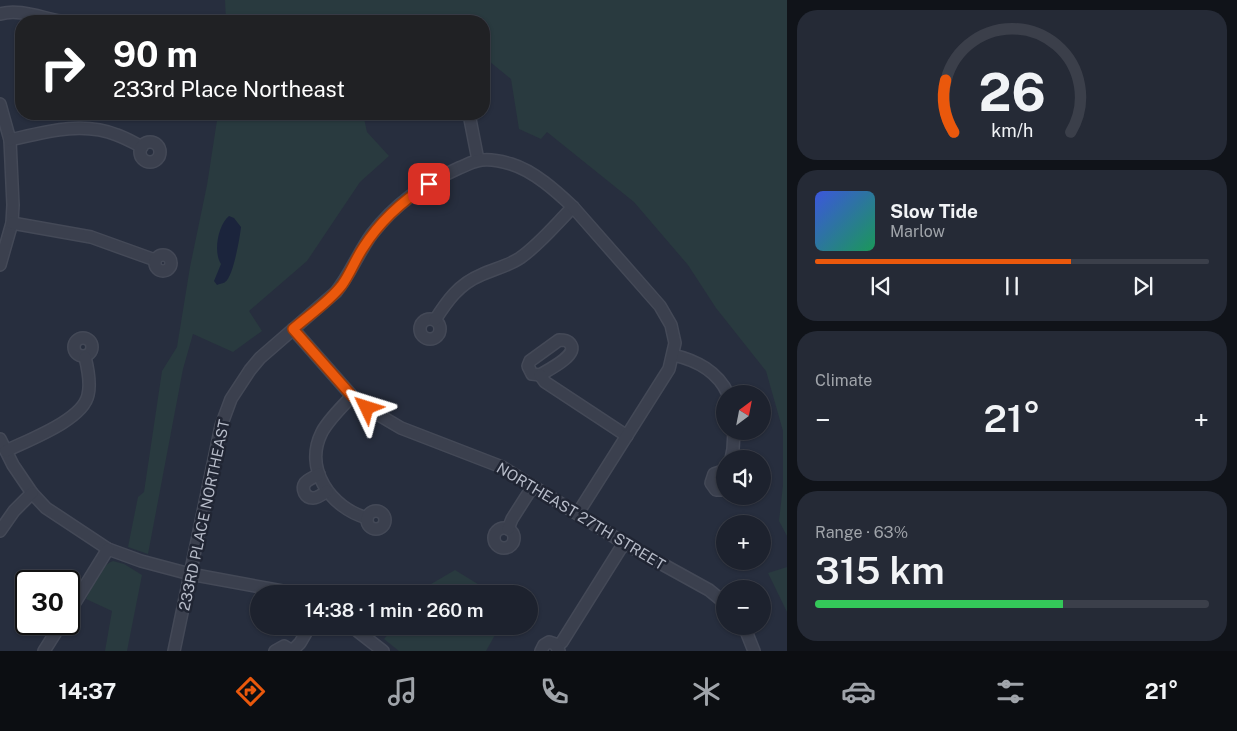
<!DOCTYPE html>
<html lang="en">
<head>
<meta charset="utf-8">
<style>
	body { margin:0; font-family:"Public Sans",sans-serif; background:#252a36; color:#f1f3f6; height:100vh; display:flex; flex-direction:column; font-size:19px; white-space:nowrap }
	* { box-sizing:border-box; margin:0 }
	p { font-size:16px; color:#a0a4aa }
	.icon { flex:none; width:28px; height:28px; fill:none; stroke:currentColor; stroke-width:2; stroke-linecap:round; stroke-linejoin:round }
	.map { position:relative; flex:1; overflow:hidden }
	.drawer { display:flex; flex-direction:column; gap:10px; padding:10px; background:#101319; width:450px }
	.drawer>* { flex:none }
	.top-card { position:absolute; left:15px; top:15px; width:475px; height:105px; border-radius:20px; box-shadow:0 1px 4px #0004,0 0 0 1px #3b3f4a; background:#202124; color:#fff; overflow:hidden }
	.needle { width:32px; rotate:32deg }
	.buttons { position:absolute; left:716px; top:385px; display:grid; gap:10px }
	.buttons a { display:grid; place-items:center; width:55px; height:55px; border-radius:50%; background:#1d222e; box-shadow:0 1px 4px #0004,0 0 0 1px #3b3f4a; font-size:25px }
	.speed { position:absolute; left:15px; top:570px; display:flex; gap:10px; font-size:25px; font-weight:700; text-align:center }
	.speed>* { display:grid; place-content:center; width:65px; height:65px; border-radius:50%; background:#1d222e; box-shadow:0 1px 4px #0004,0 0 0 1px #3b3f4a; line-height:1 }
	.speed .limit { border:2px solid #111; border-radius:8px; background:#fff; color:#111 }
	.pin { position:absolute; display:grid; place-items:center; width:42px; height:42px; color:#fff; margin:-21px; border-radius:10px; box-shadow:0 2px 8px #0006 }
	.me { position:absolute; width:55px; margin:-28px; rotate:311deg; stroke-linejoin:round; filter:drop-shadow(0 0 4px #0008) }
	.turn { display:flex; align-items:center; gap:18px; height:105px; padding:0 15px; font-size:22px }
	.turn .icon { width:65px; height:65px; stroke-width:2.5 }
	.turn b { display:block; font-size:35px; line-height:42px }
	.big { font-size:38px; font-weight:600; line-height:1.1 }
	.drawer .card { flex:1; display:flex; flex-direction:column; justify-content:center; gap:8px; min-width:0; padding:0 18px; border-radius:20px; background:#252a36 }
	.drawer .dial { align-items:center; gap:0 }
	.dial svg { height:130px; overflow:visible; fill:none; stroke:#3b3f4a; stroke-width:7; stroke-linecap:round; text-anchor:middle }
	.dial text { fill:#f1f3f6; stroke:none }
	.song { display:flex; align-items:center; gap:15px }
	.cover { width:60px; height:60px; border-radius:8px; background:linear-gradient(135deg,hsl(230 70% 55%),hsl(150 70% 35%)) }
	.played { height:5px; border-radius:2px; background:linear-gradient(90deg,#ea580c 65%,#3b3f4a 65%) }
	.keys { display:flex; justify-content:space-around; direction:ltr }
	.heat { display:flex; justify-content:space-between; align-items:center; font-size:28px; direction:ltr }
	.charge { height:8px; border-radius:4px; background:linear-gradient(90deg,#34c759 63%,#3b3f4a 0) }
	.trip { position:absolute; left:250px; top:585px; width:288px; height:50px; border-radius:25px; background:#1d222e; box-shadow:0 1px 4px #0004,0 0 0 1px #3b3f4a; font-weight:600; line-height:50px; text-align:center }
	.tabs { display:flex; height:80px; justify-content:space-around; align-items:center; background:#0c0e12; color:#a0a4aa }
	.tabs .icon { width:35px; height:35px }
	.tabs .current { color:#ea580c }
	.tabs b { font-size:22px; color:#f1f3f6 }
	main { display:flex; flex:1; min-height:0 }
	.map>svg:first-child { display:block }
	.green { fill:#293a3f }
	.water { fill:#1b243c }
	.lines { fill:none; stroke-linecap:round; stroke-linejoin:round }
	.minor-casing { stroke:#444957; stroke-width:14 }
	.minor { stroke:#3b404e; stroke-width:11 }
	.route-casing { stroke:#983908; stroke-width:12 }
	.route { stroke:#ea580c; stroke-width:9 }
	.labels { text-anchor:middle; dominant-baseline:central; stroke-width:5; stroke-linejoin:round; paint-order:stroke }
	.street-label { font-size:15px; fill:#b7bcc9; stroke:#202533 }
</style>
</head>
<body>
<main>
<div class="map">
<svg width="787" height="651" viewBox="0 0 787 651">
	<rect width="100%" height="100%" fill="#272e3e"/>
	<g class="green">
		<path d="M225,0H787V536L779,521L783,485V431L766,371L716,308L688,265L634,202L547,132L541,139L519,129L511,79L484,57V21H226Z"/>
		<path d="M218,114H363L367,132L389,156L360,182L307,261L249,311L262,331L233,352L193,334L183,369L148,554L128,547L138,497L144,492L162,371L177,347L190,267L207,185Z"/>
		<path d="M113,561L124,564L142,575L127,651H105L112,611L86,599C92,587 100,566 113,561Z"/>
		<path d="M787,567V612L768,573Z"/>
		<path d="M455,570L494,594H414Z"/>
		<path d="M396,626H500L486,651H399L384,639Z"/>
	</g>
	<path class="water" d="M229,216L234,218L241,227C240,237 233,278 225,282C225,283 218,284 217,285L214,281L221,264C213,252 218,225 229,216Z"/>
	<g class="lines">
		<g class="minor-casing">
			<g id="minor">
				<path d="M0,14C18,8 42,18 60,21"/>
				<path d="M0,104L10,140L13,205L12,223L0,265"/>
				<path d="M469,114L478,160"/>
				<path d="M10,140C45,132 82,121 117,135C126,138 134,143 142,147"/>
				<circle cx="150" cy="152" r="10"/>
				<path d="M12,223L91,237L155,260"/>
				<circle cx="163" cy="263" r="8"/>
				<circle cx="430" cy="329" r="10"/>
				<path d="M435,320C447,301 459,284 481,275C494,269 508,266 520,258C540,244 556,224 573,207"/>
				<path d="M293,329L352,396L367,408L401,428L502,467L624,543L709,590L725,603"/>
				<circle cx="83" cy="347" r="9"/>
				<path d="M559,340C564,340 568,340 571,345C577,356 548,370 540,375L532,374L528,366L530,361Z"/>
				<path d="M673,355C696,360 718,372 728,394"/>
				<path d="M540,375L545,382L627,436"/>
				<path d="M352,396C342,407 329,419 322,432C303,469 331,508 367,518"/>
				<path d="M0,439L13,465L32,493L46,508L108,549L141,561L190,574L299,594"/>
				<path d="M6,451C28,440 83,420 88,395C91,383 88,369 85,357"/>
				<path d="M731,459L733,449L734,431"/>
				<path d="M725,473L720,472L714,474L711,483L716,490H725"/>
				<path d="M319,474C315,477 308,479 305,483C301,489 305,498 313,498C318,498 323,494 327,491"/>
				<circle cx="376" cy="520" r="9"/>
				<circle cx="504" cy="538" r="10"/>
				<path d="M508,529L512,519L533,486"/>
				<path d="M0,531L14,511L32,493"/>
				<path d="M69,612L108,549"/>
				<path d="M351,626L383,651"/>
				<path d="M744,626L754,651"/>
				<path d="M557,646L562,642L624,543"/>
				<path d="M44,651L61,624"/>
				<path d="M174,651L221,426L231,399L250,370L260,358L336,292C350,275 358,253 372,234C395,204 425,183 459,168C465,166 471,162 477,161C487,158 501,161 511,164C534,171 556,191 573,207L660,306L671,325L675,343L669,369L578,513"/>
				<path d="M275,651L284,646L292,651L300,643L310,626"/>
				<path d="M541,651L544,645L549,642L555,644L559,651"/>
			</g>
		</g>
		<use href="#minor" class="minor"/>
	</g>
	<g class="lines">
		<g class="route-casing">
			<path id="route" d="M367,408L352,396L293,329C309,315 329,302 342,285C350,274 355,260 363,248C380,221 402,201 429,184"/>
		</g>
		<use href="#route" class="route"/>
	</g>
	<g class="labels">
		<g class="street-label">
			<text transform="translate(204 515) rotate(-78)">233RD PLACE NORTHEAST</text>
			<text transform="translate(581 516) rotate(31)">NORTHEAST 27TH STREET</text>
		</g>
	</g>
</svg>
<div class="buttons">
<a><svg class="needle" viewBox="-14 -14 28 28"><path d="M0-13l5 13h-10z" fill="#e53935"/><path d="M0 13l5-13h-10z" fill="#a0a4aa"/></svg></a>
<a><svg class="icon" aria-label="sound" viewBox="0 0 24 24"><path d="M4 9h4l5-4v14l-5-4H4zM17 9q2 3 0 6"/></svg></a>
<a>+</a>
<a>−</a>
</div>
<div class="speed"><div class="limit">30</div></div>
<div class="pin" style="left:429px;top:184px;background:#d93025"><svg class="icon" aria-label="arrive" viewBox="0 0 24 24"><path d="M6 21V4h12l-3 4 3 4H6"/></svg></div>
<svg class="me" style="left:367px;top:408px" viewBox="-20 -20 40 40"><path d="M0-17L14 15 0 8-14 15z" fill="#ea580c" stroke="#fff" stroke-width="4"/></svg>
<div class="trip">14:38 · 1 min · 260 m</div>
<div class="top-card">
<div class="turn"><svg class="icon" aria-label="right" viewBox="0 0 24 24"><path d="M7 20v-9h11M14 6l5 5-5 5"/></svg><div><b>90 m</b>233rd Place Northeast</div></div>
</div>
</div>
<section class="drawer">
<div class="card dial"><svg viewBox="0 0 100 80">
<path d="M14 69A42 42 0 1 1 86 69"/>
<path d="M14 69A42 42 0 0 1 9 37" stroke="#ea580c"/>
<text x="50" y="56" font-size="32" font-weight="700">26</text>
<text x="50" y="72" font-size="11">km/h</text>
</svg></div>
<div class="card">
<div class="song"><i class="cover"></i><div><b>Slow Tide</b><p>Marlow</p></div></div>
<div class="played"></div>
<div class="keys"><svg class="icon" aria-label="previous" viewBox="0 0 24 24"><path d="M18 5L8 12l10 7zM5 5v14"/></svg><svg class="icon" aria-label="pause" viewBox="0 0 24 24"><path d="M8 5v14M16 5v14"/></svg><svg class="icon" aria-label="next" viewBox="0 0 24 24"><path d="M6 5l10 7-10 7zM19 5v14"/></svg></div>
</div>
<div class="card"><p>Climate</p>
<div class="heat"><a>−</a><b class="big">21°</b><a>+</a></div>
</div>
<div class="card"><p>Range · 63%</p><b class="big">315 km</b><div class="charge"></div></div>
</section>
</main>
<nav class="tabs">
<b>14:37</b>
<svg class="icon current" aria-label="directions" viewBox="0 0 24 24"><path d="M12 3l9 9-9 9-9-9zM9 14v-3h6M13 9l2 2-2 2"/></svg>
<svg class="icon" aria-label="music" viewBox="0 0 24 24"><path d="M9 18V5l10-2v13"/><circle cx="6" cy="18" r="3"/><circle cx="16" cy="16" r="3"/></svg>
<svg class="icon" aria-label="phone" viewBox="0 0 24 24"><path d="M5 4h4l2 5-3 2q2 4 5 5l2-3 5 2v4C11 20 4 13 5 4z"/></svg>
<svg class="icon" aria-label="climate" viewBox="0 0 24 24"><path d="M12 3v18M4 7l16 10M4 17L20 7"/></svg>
<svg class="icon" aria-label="car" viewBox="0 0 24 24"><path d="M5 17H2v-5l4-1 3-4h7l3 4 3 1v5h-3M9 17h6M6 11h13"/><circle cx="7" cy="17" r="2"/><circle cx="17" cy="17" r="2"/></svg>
<svg class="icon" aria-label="filters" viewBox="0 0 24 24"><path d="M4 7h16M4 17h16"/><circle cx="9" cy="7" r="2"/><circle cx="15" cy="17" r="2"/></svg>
<b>21°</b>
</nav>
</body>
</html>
